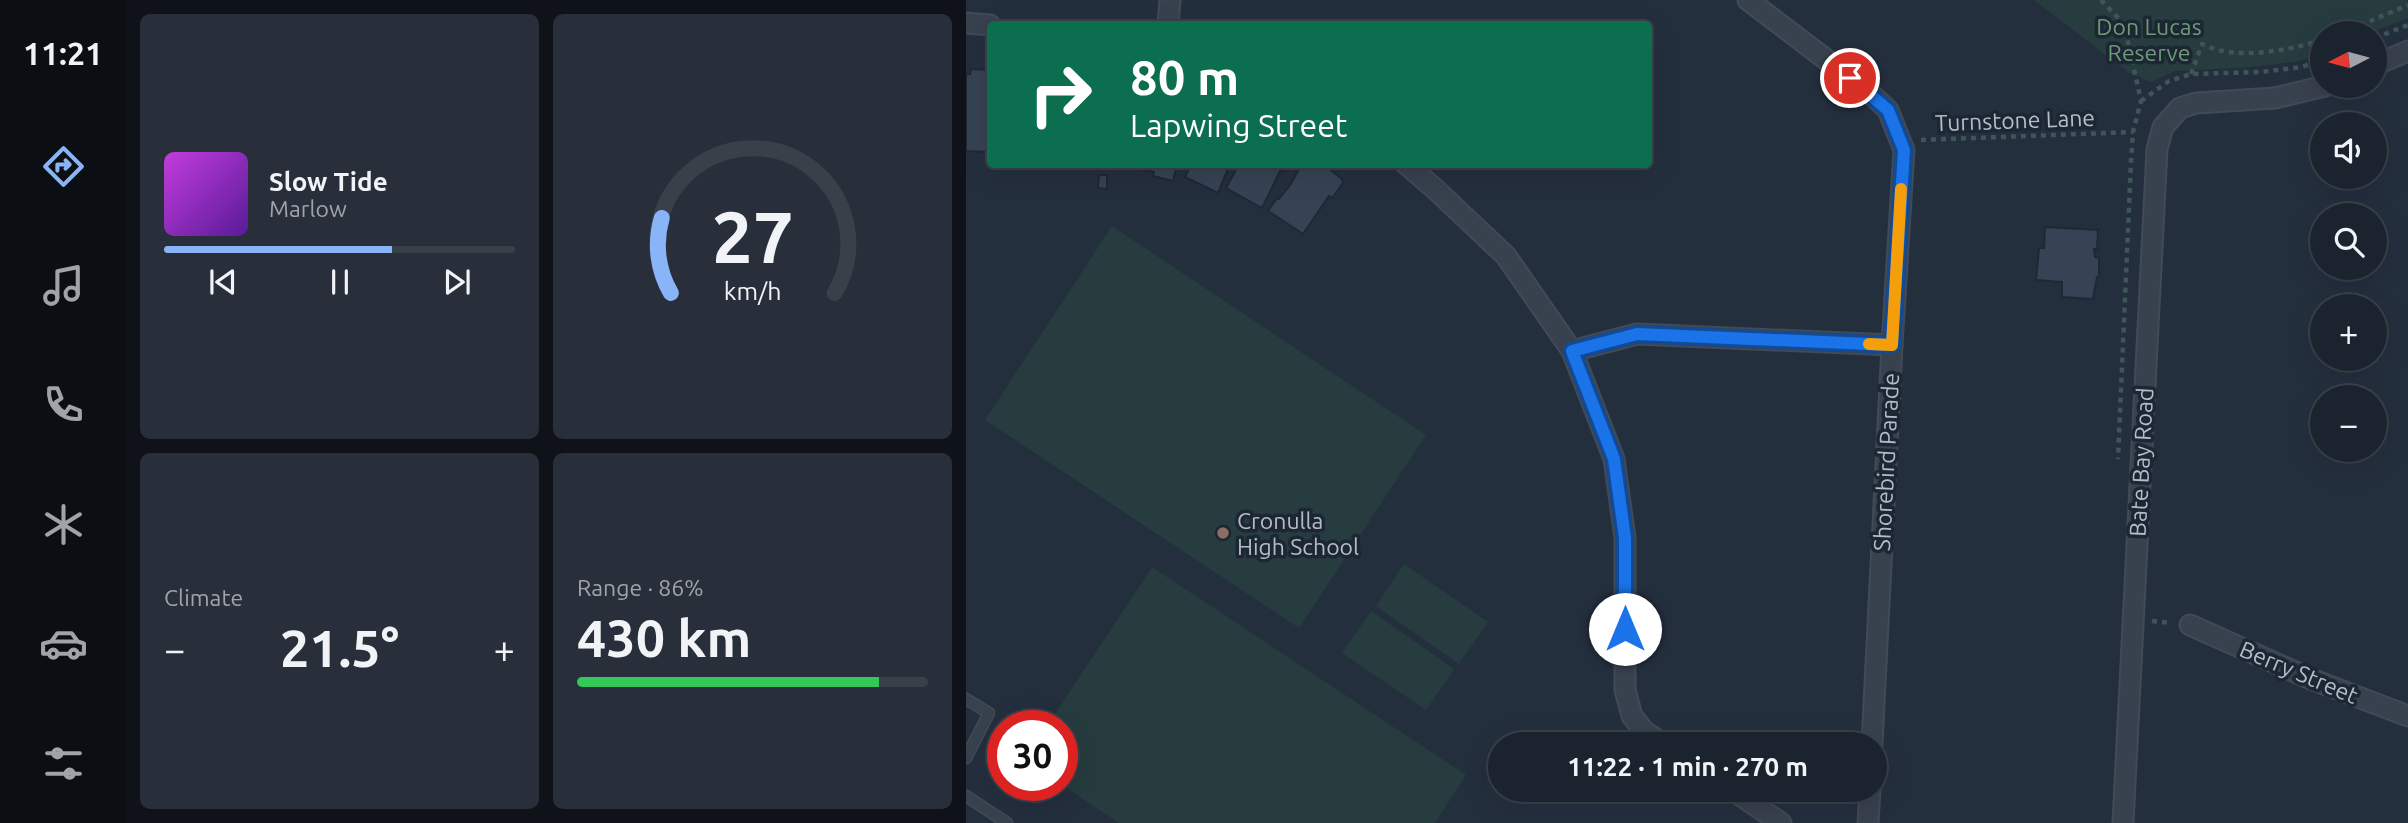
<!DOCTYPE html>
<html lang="en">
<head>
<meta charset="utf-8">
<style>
	body { margin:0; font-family:Ubuntu,sans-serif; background:#282f3a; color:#f1f3f6; height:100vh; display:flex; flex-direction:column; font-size:26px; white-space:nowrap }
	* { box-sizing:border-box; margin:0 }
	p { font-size:23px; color:#a0a4aa }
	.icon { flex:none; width:38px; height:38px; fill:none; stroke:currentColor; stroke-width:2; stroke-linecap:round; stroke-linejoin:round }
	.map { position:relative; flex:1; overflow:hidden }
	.sheet { display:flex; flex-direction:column; gap:14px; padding:14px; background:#0f1319; width:840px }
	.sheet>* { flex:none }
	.top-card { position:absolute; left:21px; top:21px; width:665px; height:147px; border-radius:7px; box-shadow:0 7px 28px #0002,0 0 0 2px #39404a; background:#0b6e4f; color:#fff; overflow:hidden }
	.needle { width:46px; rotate:264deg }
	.fabs { position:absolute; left:1344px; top:21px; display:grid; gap:14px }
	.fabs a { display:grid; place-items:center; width:77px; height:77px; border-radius:50%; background:#1b232e; box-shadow:0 7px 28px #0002,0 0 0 2px #39404a; font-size:35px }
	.speed { position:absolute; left:21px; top:710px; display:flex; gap:14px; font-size:35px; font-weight:700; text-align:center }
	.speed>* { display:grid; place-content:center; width:91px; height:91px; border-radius:50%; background:#1b232e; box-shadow:0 7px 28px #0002,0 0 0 2px #39404a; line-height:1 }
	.speed .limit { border:10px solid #d22; background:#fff; color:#111 }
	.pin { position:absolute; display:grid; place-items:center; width:60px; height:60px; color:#fff; margin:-30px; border:4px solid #fff; border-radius:50%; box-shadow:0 2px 7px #0007 }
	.me { position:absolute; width:77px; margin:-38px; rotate:0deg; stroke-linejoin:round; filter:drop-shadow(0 0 5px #0008) }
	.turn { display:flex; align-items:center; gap:24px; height:147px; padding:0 28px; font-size:32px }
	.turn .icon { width:91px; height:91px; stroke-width:2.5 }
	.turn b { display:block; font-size:49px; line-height:60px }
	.big { font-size:52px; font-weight:700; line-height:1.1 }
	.sheet .widget { flex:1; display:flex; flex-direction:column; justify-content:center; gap:10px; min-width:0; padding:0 24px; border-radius:10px; background:#282f3a }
	.sheet .dial { align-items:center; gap:0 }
	.dial svg { height:182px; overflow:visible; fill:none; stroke:#39404a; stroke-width:7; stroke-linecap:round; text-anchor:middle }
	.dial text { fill:#f1f3f6; stroke:none }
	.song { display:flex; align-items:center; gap:21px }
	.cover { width:84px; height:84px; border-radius:10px; background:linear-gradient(135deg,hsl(290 70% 55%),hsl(270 70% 35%)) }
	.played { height:7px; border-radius:4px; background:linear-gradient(90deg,#8ab4f8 65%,#39404a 65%) }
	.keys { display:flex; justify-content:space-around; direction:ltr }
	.heat { display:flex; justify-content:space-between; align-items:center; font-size:38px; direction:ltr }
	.charge { height:10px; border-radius:5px; background:linear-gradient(90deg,#34c759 86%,#39404a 0) }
	.sheet .tiles { flex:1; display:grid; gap:14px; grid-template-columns:repeat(2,1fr) }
	.trip { position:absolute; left:522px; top:732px; width:399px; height:70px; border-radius:35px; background:#1b232e; box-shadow:0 7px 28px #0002,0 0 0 2px #39404a; font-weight:700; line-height:70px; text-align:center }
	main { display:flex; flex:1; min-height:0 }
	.menu { display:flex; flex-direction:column; width:126px; justify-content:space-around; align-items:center; background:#0b0e12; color:#a0a4aa }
	.menu .icon { width:49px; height:49px }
	.menu .selected { color:#8ab4f8 }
	.menu b { font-size:32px; color:#f1f3f6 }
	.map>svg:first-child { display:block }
	.green { fill:#263c3f }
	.building { fill:#364354; stroke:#1f2835; stroke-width:2 }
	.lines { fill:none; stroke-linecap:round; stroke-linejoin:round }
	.service-casing { stroke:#414a57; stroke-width:13 }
	.minor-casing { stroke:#414a57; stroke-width:23 }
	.path { stroke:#3f5557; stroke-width:4.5; stroke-dasharray:5 5; stroke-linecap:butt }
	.service { stroke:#38414e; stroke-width:10 }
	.minor { stroke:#38414e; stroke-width:19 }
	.route-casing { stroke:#114b97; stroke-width:18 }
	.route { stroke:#1a73e8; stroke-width:12 }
	.slow { stroke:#f59e0b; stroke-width:12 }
	.education-dot { fill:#8d6e63; stroke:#1d2633; stroke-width:2.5 }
	.labels { text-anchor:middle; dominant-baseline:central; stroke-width:7; stroke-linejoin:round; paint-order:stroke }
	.park-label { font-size:23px; fill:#6b9a76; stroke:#1d2633 }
	.street-label { font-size:23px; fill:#b4bcc9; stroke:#1d2633 }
	.poi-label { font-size:23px; fill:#b4bcc9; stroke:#1d2633; text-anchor:start }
</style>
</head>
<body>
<main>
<nav class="menu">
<b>11:21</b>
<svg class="icon selected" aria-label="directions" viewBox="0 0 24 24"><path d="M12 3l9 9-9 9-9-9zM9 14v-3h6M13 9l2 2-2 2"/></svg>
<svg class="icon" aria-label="music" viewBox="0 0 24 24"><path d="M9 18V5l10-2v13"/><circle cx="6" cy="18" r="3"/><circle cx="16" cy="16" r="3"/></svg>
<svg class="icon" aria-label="phone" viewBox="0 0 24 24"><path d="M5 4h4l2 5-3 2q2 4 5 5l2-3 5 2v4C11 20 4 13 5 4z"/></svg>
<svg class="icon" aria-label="climate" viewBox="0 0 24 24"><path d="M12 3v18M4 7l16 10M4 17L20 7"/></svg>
<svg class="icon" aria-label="car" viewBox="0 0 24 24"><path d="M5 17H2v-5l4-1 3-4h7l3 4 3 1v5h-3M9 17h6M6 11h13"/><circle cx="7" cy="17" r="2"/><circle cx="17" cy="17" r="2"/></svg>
<svg class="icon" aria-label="filters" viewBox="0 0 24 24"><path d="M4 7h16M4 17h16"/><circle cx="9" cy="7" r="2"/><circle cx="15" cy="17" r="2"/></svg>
</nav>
<section class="sheet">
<div class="tiles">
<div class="widget">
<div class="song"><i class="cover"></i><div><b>Slow Tide</b><p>Marlow</p></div></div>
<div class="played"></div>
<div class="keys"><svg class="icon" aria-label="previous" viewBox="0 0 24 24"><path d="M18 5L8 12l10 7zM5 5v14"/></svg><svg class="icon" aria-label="pause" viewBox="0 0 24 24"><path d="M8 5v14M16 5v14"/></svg><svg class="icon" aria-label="next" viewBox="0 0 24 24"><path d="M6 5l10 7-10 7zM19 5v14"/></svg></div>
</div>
<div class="widget dial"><svg viewBox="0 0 100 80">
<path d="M14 69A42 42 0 1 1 86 69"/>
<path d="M14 69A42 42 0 0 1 10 36" stroke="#8ab4f8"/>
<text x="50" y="56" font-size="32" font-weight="700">27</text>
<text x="50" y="72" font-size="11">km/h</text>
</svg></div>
<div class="widget"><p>Climate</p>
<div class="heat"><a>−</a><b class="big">21.5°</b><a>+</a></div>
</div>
<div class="widget"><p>Range · 86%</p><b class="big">430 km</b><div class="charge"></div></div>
</div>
</section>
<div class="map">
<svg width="1442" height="823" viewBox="0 0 1442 823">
	<rect width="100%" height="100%" fill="#242f3e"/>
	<g class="green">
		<path d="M1068,0H1442V18L1404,33H1356V53L1334,61L1286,67L1209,71L1185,82L1163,73Z"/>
		<path d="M146,226L460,435L333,628L19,420Z"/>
		<path d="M438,564L522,622L493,664L410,606Z"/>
		<path d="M186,567L500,775L469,823H153L96,785V726H81Z"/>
		<path d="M405,611L488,669L460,710L376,653Z"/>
	</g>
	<g class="building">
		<path d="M5,69L24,70V152L0,151V74H4Z"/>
		<path d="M177,164H215L214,169L210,168L207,181L187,176L188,172L175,169Z"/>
		<path d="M264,164L252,193L219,177L224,166L221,164Z"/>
		<path d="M273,164H321L318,171L315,169L296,208L260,188Z"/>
		<path d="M336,164H357L376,179L377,183L366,198L363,196L337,234L302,211L311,198L313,199L324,185Z"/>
		<path d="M133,175H141V189L132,188Z"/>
		<path d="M1079,227L1132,230L1131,249H1128L1129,257L1133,258V277H1131L1127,299L1096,297V282L1070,280L1073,248H1078Z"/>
	</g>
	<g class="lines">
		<g class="service-casing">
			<g id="service">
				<path d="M0,699L23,713L0,758"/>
				<path d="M0,796L41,823"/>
			</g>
		</g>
		<g class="minor-casing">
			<g id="minor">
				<path d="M782,0L904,93L922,110L938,150L926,345L906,744"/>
				<path d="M0,23L24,25"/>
				<path d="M202,24L204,0"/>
				<path d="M1409,65L1442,51"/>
				<path d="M440,164L468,188L540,256L606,351L648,459L659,538V690L666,716L678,731L697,744"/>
				<path d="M606,351L671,334L926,345"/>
				<path d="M1224,625L1345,679L1442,716"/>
				<path d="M765,789L815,823"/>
				<path d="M902,823L904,789"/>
				<path d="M1157,823L1191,149L1197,127L1214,108L1230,103L1309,98L1359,86"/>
			</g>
		</g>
		<g class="path">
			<path d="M1135,0L1158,24L1175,101L1167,132L1165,161L1152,459"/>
			<path d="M1376,33L1442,5"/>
			<path d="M1409,38L1442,25"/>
			<path d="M1225,74L1236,44C1243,47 1250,50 1257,51C1287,57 1328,49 1356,40"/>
			<path d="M1175,101L1203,81L1225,74L1295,72L1336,67L1356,59"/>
			<path d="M955,140L1167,132"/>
			<path d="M1186,621L1205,623"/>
		</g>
		<use href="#service" class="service"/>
		<use href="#minor" class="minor"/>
	</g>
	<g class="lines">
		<g class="route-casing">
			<path id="route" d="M659,629V538L648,459L606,351L671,334L926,345L938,150L922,110L884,78"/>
		</g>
		<use href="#route" class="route"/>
		<path class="slow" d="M903,344L926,345L935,189"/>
	</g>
	<circle class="education-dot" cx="257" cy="533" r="7"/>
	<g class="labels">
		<g class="park-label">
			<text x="1183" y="26">Don Lucas<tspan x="1183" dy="26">Reserve</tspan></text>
		</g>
		<g class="street-label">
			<text transform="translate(1049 120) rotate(-2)">Turnstone Lane</text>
			<text transform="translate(920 462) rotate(-87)">Shorebird Parade</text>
			<text transform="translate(1175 462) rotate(-87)">Bate Bay Road</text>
			<text transform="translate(1333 672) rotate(23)">Berry Street</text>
		</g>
		<g class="poi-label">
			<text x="271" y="520">Cronulla<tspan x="271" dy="26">High School</tspan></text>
		</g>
	</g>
</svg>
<div class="fabs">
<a><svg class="needle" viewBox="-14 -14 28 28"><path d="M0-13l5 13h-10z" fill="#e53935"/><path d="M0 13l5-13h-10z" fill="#a0a4aa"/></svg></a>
<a><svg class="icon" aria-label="sound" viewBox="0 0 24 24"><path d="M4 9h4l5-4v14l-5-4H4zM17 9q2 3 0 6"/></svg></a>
<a><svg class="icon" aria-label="search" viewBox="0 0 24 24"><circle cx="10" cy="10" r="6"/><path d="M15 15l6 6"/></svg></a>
<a>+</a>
<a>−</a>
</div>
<div class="speed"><div class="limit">30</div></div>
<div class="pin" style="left:884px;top:78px;background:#d93025"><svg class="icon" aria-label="arrive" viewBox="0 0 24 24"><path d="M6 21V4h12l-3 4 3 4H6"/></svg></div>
<svg class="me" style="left:659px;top:629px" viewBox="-20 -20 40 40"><circle r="19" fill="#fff"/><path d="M0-13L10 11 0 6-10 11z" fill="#1a73e8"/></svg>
<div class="trip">11:22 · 1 min · 270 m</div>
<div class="top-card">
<div class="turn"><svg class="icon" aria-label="right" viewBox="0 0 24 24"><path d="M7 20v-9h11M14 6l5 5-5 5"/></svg><div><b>80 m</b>Lapwing Street</div></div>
</div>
</div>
</main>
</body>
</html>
